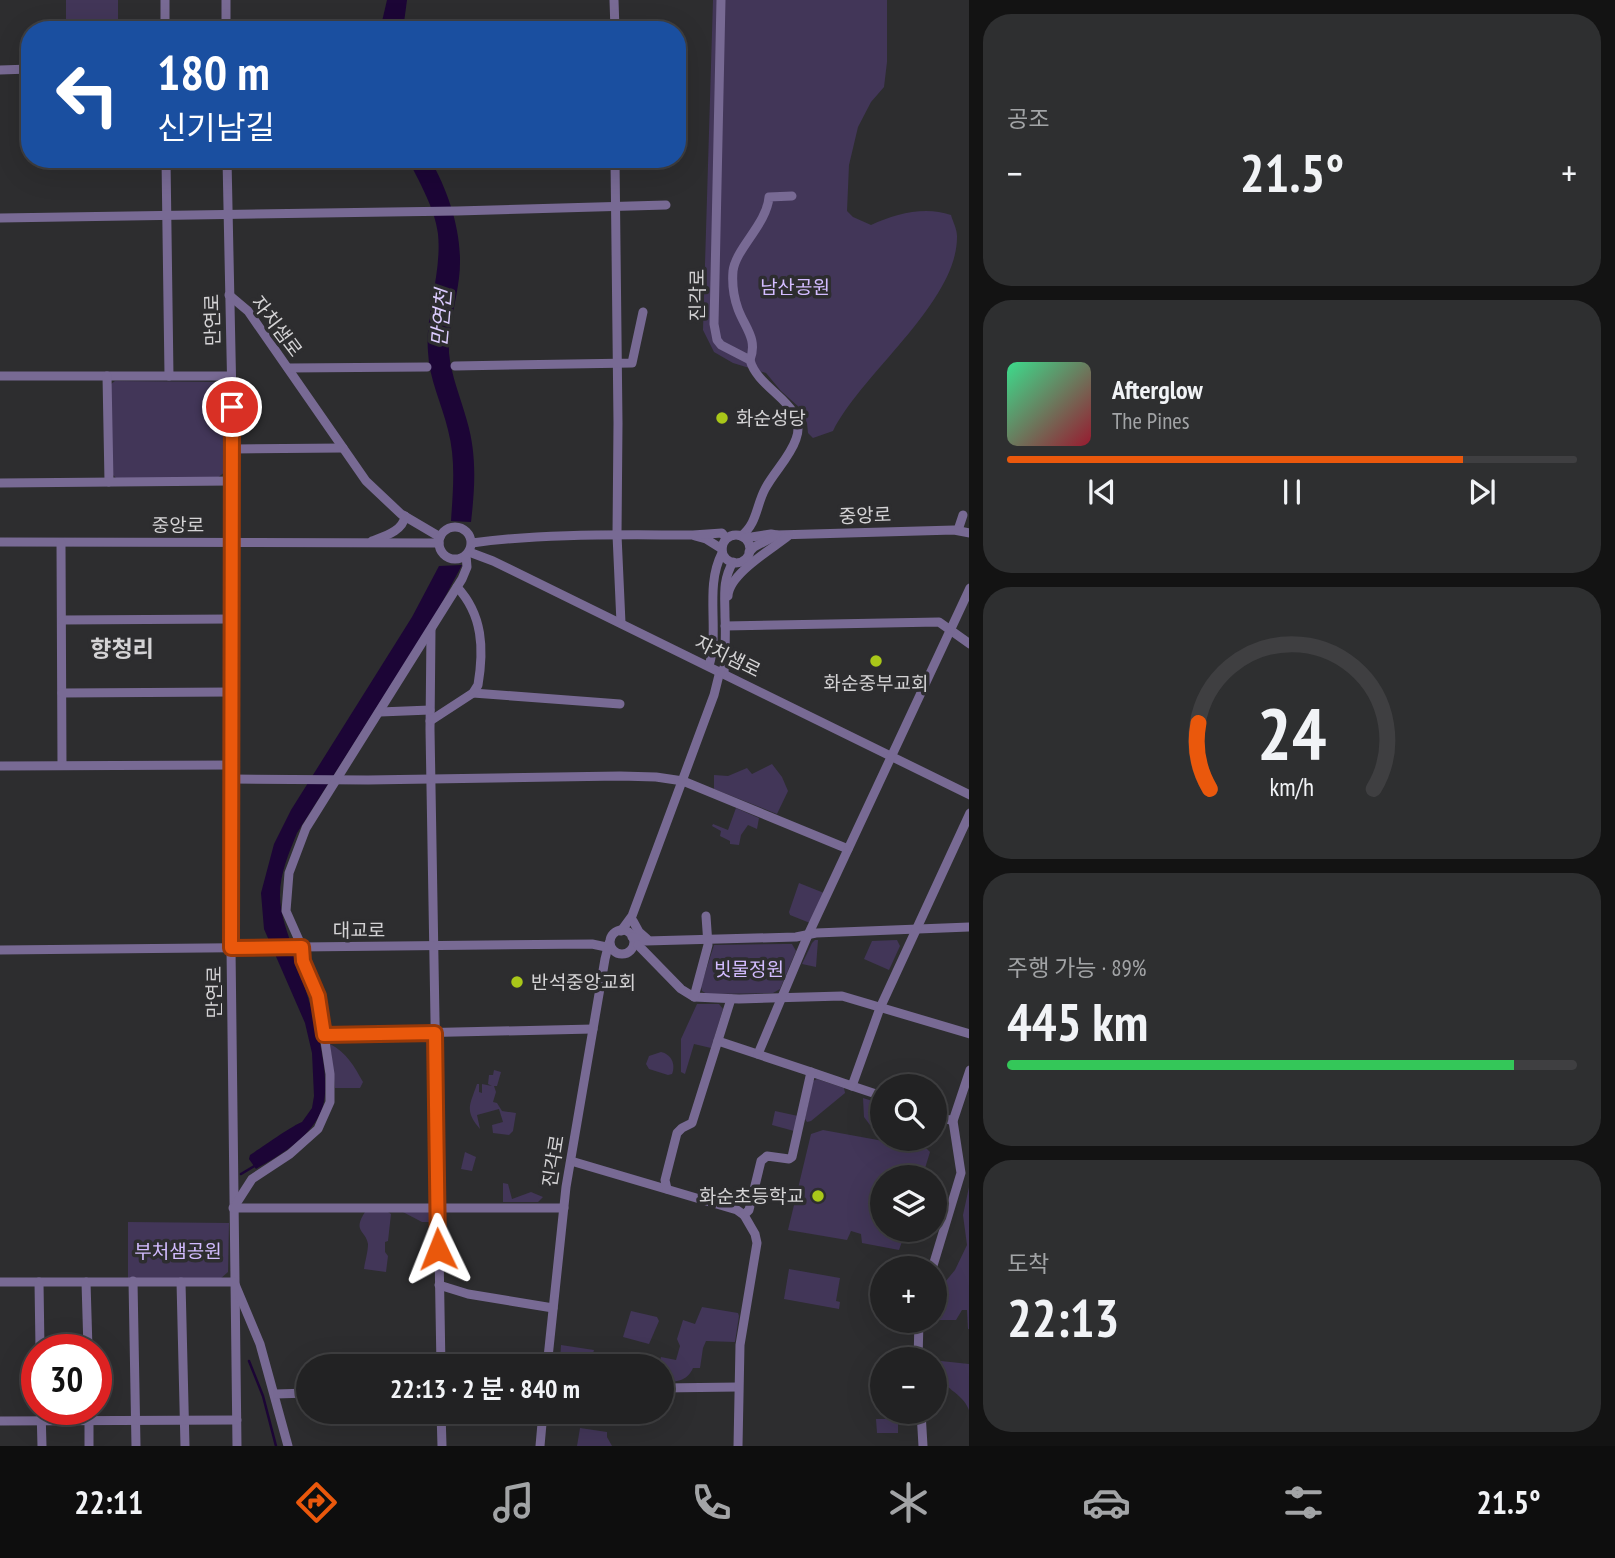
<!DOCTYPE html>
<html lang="ko">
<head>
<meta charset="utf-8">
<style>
	body { margin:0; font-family:"PT Sans Narrow","Noto Sans KR",sans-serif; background:#2e2f30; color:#f1f3f6; height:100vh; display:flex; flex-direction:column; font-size:26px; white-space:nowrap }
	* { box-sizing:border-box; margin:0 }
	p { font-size:23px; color:#a2a4a6 }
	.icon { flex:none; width:38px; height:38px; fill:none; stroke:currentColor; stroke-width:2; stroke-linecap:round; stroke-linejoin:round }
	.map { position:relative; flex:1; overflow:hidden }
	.details { display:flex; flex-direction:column; gap:14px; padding:14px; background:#131313; width:646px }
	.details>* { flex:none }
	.hud { position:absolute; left:21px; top:21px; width:665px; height:147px; border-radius:28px; box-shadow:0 7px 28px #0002,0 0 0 2px #3f3f41; background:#1a4fa0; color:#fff; overflow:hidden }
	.fabs { position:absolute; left:870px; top:1074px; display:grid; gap:14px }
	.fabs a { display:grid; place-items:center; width:77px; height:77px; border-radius:50%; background:#222223; box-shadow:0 7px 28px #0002,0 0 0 2px #3f3f41; font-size:35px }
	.speed { position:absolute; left:21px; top:1334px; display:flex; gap:14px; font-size:35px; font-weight:700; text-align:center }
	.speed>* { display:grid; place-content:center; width:91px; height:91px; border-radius:50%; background:#222223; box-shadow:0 7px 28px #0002,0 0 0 2px #3f3f41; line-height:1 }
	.speed .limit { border:10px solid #d22; background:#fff; color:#111 }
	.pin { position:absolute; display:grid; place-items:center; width:60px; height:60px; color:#fff; margin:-30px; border:4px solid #fff; border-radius:50%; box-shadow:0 2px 7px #0007 }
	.me { position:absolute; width:77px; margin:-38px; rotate:358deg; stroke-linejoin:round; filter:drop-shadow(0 0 5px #0008) }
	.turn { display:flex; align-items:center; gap:24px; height:147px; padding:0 21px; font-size:32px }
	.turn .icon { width:91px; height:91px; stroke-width:2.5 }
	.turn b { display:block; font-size:49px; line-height:60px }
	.big { font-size:52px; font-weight:600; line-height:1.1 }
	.details .widget { flex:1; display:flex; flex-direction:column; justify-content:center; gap:10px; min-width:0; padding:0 24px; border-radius:28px; background:#2e2f30 }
	.details .dial { align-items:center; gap:0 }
	.dial svg { height:182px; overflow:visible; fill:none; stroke:#3f3f41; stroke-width:7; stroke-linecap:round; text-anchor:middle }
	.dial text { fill:#f1f3f6; stroke:none }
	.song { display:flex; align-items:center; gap:21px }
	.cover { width:84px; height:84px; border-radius:10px; background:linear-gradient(135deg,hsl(150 70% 55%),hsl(350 70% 35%)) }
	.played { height:7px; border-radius:4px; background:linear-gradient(90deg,#ea580c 80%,#3f3f41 80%) }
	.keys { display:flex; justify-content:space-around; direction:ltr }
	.heat { display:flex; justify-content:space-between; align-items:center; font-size:38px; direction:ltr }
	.charge { height:10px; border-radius:5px; background:linear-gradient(90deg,#34c759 89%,#3f3f41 0) }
	.trip { position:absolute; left:296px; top:1354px; width:378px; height:70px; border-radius:35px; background:#222223; box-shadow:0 7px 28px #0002,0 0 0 2px #3f3f41; font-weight:600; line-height:70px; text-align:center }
	.dock { display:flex; height:112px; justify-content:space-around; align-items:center; background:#0e0e0e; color:#a2a4a6 }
	.dock .icon { width:49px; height:49px }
	.dock .selected { color:#ea580c }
	.dock b { font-size:32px; color:#f1f3f6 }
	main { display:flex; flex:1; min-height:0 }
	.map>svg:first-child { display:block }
	.green { fill:#423658 }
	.water { fill:#1c0536 }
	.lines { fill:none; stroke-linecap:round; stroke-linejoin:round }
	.stream { stroke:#1c0536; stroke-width:2.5 }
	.minor { stroke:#786a94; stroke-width:9 }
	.route-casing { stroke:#983908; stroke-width:18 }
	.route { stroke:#ea580c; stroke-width:12 }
	.poi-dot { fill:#a9c719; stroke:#2d2d2f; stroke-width:2.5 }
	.labels { text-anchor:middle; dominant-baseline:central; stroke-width:7; stroke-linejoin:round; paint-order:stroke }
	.park-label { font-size:19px; fill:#d3bcff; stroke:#2d2d2f }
	.street-label { font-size:19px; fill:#d4d3d5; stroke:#2d2d2f }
	.poi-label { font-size:19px; fill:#d4d3d5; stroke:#2d2d2f; text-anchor:start }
	.water-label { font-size:21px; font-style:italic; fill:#dcccfe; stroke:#2d2d2f }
	.quarter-label { font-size:23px; font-weight:bold; fill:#d4d3d5; stroke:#2d2d2f }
</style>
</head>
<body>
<main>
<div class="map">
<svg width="970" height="1446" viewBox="0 0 970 1446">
	<rect width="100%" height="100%" fill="#2d2d2f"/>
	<g class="green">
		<path d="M66,0H118V19L66,20Z"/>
		<path d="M713,0H887V62L884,87L871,102L858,127L849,165L847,211L853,217L871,225C896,214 924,206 951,215C953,222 957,229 957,236C958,302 862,373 833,431L813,438L808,433L807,423L800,408L781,391L766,373L733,363L714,352L703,330Z"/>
		<path d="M115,381L217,382L226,387V471L216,479H117L111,473V384Z"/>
		<path d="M772,764L782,777L788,791L777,814L714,789V775L728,776L747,768L752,774Z"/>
		<path d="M736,808L759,818L757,829L748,825L741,835L739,845L730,844V841L720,836L721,831L712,826L713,824L728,830Z"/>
		<path d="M799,883L824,893L810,923L790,915L789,912Z"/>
		<path d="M815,940H818L816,967L802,964L812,943Z"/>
		<path d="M897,940L900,946L889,970L864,959L872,941Z"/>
		<path d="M785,944H792L796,951L780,989L773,993L707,994L702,991L701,986L714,945Z"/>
		<path d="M697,1004H719L723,1009L711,1048L694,1044L685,1074L681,1072V1039Z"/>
		<path d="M330,1044C347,1053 354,1066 363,1082L360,1088H335Z"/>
		<path d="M661,1052C671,1054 676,1064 672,1074L668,1075L649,1069L646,1064L649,1056Z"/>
		<path d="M494,1070L501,1072L497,1086H494L496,1092L493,1102L497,1103L502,1111L516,1113L513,1131L509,1135L493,1133L492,1125L503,1122L499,1109L477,1115L480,1129C464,1110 470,1105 477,1084H479V1092L482,1093V1084L492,1086L488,1084L489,1075H493Z"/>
		<path d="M817,1079L844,1088L845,1093L811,1121L807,1122L805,1119L813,1081Z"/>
		<path d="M863,1098L882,1104V1127L870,1125L864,1117Z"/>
		<path d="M775,1111L798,1116L794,1131L772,1125Z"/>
		<path d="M823,1130L927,1149L930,1152L922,1178H882V1230H906L899,1250L862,1243L861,1234L851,1231L847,1240L788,1230L811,1134Z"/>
		<path d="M465,1152L476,1157L472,1171L461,1169Z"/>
		<path d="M503,1183L508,1184L512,1199L531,1192L543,1197L538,1202H503Z"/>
		<path d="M969,1187L970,1329H968L967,1310H962L956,1320H940L935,1313L945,1282L955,1270L967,1245L963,1215Z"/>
		<path d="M401,1211H427L434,1216V1222H422Z"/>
		<path d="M365,1212H388L391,1214L388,1241L385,1242V1252L388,1256L386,1272L364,1269C365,1261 368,1252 368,1244C366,1230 352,1232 365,1212Z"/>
		<path d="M128,1222L229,1223L228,1272L220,1279L128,1278Z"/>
		<path d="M789,1269L840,1278L836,1301L840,1302L839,1309L784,1299Z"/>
		<path d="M702,1307L738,1313L739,1316L735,1342L706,1341L703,1348L700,1368H693C687,1382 675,1382 662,1382V1367H658L661,1357L676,1360L680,1346L677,1339L683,1320L695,1324Z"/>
		<path d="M631,1311L657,1317L659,1321L649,1344L623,1337Z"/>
		<path d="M561,1345L594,1350L590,1363L560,1361Z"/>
		<path d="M941,1361L969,1364V1410C962,1391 942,1391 937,1367Z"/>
		<path d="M876,1419H898V1433H877Z"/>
		<path d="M580,1428L607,1432V1437L612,1446H577Z"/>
	</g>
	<g class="water">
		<path d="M387,0H407L403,30H380Z"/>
		<path d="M408,159H430C450,194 464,238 459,278C456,303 448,327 449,353C451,376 461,398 467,421C477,455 475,487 471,522L451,521C453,490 456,460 448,430C442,404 429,379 428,352C425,313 442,274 438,234C435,208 419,182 408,159Z"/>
		<path d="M462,565L437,612L297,833C289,853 280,873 280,895C280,915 288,934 294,952C305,989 338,1079 320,1114C307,1140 280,1155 256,1169L249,1159L250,1155C261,1148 293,1125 302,1122L312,1108L314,1096L312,1053L305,1023L264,929L261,893L274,844L291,810L412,617L439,566Z"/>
	</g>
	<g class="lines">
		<g class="stream">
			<path d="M241,1174L256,1165"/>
			<path d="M249,1361L263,1396L276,1446"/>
		</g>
		<g class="minor">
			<path d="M165,0V30"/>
			<path d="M226,0V30"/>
			<path d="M614,0L615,30"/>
			<path d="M721,0L714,324L717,340L721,345L750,360C758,391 809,404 796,439C790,457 774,472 765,489C756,506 757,524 741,536"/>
			<path d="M0,70L30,69"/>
			<path d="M166,159L169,376"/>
			<path d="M227,159L233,449L231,948L237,1446"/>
			<path d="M615,159L618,423L617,535L621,623"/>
			<path d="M0,218L457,211L666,205"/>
			<path d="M229,295L248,311L366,481L401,514L440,537"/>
			<path d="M750,360C758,339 745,328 738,309C734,298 732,283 733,271C736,248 767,224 769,197L792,196"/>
			<path d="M455,366L632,363L643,312"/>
			<path d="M288,368L427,367"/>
			<path d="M0,376H231"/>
			<path d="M107,376L109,482"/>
			<path d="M233,449L343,448"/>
			<path d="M0,483L233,481"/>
			<path d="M959,527L963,515"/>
			<circle cx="455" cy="543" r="16"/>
			<circle cx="736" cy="549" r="14"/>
			<path d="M695,536L706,539L722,549"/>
			<path d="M745,538L771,534L777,535L954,530L970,533"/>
			<path d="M372,541C385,536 403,531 405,516"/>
			<path d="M0,542L439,543"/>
			<path d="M61,543L62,765"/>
			<path d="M472,543C545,533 620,535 693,535L722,533L726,538"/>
			<path d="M469,552L493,561L970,795"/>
			<path d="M749,552L754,547L777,535"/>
			<path d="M728,596C729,574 772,549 788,536"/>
			<path d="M62,620L231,619"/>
			<path d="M725,626L939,622L970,644"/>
			<path d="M431,630L430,729L441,1367"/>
			<path d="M709,666C720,629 704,588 722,553"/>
			<path d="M724,673C725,654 726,635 725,617C725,596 722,581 733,562"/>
			<path d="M62,693L232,692"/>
			<path d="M473,693L620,704"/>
			<path d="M380,712L430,710"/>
			<path d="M430,721L473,693L478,685C484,649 483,615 457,587"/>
			<path d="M0,766L232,765"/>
			<path d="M232,779L368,780L620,776L656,777L683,781L848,849"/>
			<path d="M633,921L639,932L647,939"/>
			<circle cx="622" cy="942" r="12"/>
			<path d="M621,931L632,916L714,695L720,671"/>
			<path d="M632,937L646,941L796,937L816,933L970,927"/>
			<path d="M638,945L681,989L694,997L739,999L842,996L970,1034"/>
			<path d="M0,950L592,944L611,948"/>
			<path d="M694,997L708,945L706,916"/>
			<path d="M324,1035L593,1029"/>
			<path d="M718,1041L811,1072"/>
			<path d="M758,1054L808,935L970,588"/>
			<path d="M852,1086L882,1096"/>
			<path d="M934,1115L953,1121"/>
			<path d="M571,1161L737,1210L744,1215"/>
			<path d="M667,1189L665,1180L677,1133L682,1128L692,1123L731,999"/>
			<path d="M234,1207L252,1179L290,1154L318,1129L330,1102V1074L319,1002L303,961L302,947L286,911L289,873L306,828L462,579L467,567L466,555"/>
			<path d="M233,1208H564"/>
			<path d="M932,1269L961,1173L953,1121L970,1070"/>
			<path d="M133,1281L136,1446"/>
			<path d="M0,1282H234L260,1344L288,1446"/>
			<path d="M39,1282L40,1349"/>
			<path d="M86,1282L88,1349"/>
			<path d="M181,1282L185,1446"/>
			<path d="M439,1285L468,1294L553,1308"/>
			<path d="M918,1360L919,1321"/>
			<path d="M547,1367L566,1187L605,959L609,943"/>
			<path d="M662,1388L738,1387"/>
			<path d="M276,1394L308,1393"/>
			<path d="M41,1409L42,1446"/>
			<path d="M89,1409V1446"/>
			<path d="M441,1412L442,1446"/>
			<path d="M921,1412L923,1446"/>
			<path d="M0,1421L237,1420"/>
			<path d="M540,1446L543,1412"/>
			<path d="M738,1446L740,1345L757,1243L755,1234L744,1215L749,1210L761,1161L767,1156L789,1159L792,1157L811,1072L852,1086L880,1008L970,813"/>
		</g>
	</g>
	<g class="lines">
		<g class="route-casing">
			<path id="route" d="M232,407L231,948L302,947L303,961L318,996L324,1035L435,1033L438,1249"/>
		</g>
		<use href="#route" class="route"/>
	</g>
	<g class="poi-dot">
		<circle cx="722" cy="418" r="7"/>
		<circle cx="876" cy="661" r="7"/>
		<circle cx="517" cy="982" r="7"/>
		<circle cx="818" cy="1196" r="7"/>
	</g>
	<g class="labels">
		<g class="park-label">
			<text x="795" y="287">남산공원</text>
			<text x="749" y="969">빗물정원</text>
			<text x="178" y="1251">부처샘공원</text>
		</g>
		<g class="street-label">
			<text transform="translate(697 295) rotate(-90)">진각로</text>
			<text transform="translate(212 320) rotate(-91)">만연로</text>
			<text transform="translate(277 326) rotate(53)">자치샘로</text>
			<text transform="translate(865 515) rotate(-2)">중앙로</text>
			<text x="178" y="525">중앙로</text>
			<text transform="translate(728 656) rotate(26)">자치샘로</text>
			<text x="359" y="930">대교로</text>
			<text transform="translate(214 992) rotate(-90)">만연로</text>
			<text transform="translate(553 1161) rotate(-81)">진각로</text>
		</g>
		<g class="poi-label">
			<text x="736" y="418">화순성당</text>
			<text x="876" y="683" text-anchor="middle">화순중부교회</text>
			<text x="531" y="982">반석중앙교회</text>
			<text x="804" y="1196" text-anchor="end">화순초등학교</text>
		</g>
		<g class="water-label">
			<text transform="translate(441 318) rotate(-85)">만연천</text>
		</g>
		<g class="quarter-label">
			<text x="122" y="648">향청리</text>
		</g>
	</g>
</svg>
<div class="fabs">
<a><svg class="icon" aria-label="search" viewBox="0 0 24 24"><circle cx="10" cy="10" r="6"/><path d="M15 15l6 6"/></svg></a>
<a><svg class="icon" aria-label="layers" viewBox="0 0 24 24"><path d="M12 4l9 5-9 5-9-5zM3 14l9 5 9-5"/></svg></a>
<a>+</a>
<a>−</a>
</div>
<div class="speed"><div class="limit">30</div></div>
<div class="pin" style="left:232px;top:407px;background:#d93025"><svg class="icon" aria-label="arrive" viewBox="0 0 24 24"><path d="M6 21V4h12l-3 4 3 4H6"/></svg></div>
<svg class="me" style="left:438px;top:1249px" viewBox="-20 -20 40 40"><path d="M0-17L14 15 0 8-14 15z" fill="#ea580c" stroke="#fff" stroke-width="4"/></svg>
<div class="trip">22:13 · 2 분 · 840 m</div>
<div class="hud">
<div class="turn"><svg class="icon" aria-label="left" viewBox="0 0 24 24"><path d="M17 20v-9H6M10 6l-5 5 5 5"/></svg><div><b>180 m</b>신기남길</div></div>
</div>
</div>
<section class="details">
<div class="widget"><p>공조</p>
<div class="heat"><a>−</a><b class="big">21.5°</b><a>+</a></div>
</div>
<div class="widget">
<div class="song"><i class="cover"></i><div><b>Afterglow</b><p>The Pines</p></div></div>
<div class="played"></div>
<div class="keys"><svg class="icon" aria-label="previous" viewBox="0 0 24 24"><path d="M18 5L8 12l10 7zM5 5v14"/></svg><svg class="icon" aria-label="pause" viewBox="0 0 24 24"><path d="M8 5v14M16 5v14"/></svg><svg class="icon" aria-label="next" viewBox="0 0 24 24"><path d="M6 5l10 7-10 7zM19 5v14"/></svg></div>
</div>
<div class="widget dial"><svg viewBox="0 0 100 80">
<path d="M14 69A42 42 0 1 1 86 69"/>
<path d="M14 69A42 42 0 0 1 9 40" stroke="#ea580c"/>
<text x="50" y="56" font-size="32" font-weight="700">24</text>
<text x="50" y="72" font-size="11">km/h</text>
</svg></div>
<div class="widget"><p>주행 가능 · 89%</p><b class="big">445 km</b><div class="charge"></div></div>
<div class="widget"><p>도착</p><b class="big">22:13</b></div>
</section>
</main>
<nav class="dock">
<b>22:11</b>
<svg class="icon selected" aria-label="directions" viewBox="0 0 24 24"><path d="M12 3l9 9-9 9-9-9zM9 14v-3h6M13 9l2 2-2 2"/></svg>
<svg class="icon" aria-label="music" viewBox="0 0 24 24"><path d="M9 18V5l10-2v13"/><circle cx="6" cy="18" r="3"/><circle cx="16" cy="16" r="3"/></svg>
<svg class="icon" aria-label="phone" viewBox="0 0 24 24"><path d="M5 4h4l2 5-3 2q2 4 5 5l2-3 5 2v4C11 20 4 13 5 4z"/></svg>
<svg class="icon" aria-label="climate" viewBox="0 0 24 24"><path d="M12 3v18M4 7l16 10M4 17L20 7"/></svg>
<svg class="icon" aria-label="car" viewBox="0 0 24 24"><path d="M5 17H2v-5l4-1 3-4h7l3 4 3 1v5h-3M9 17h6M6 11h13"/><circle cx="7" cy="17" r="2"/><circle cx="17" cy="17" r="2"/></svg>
<svg class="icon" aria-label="filters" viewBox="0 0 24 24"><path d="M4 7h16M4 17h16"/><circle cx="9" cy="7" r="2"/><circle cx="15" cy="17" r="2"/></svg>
<b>21.5°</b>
</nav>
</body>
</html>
